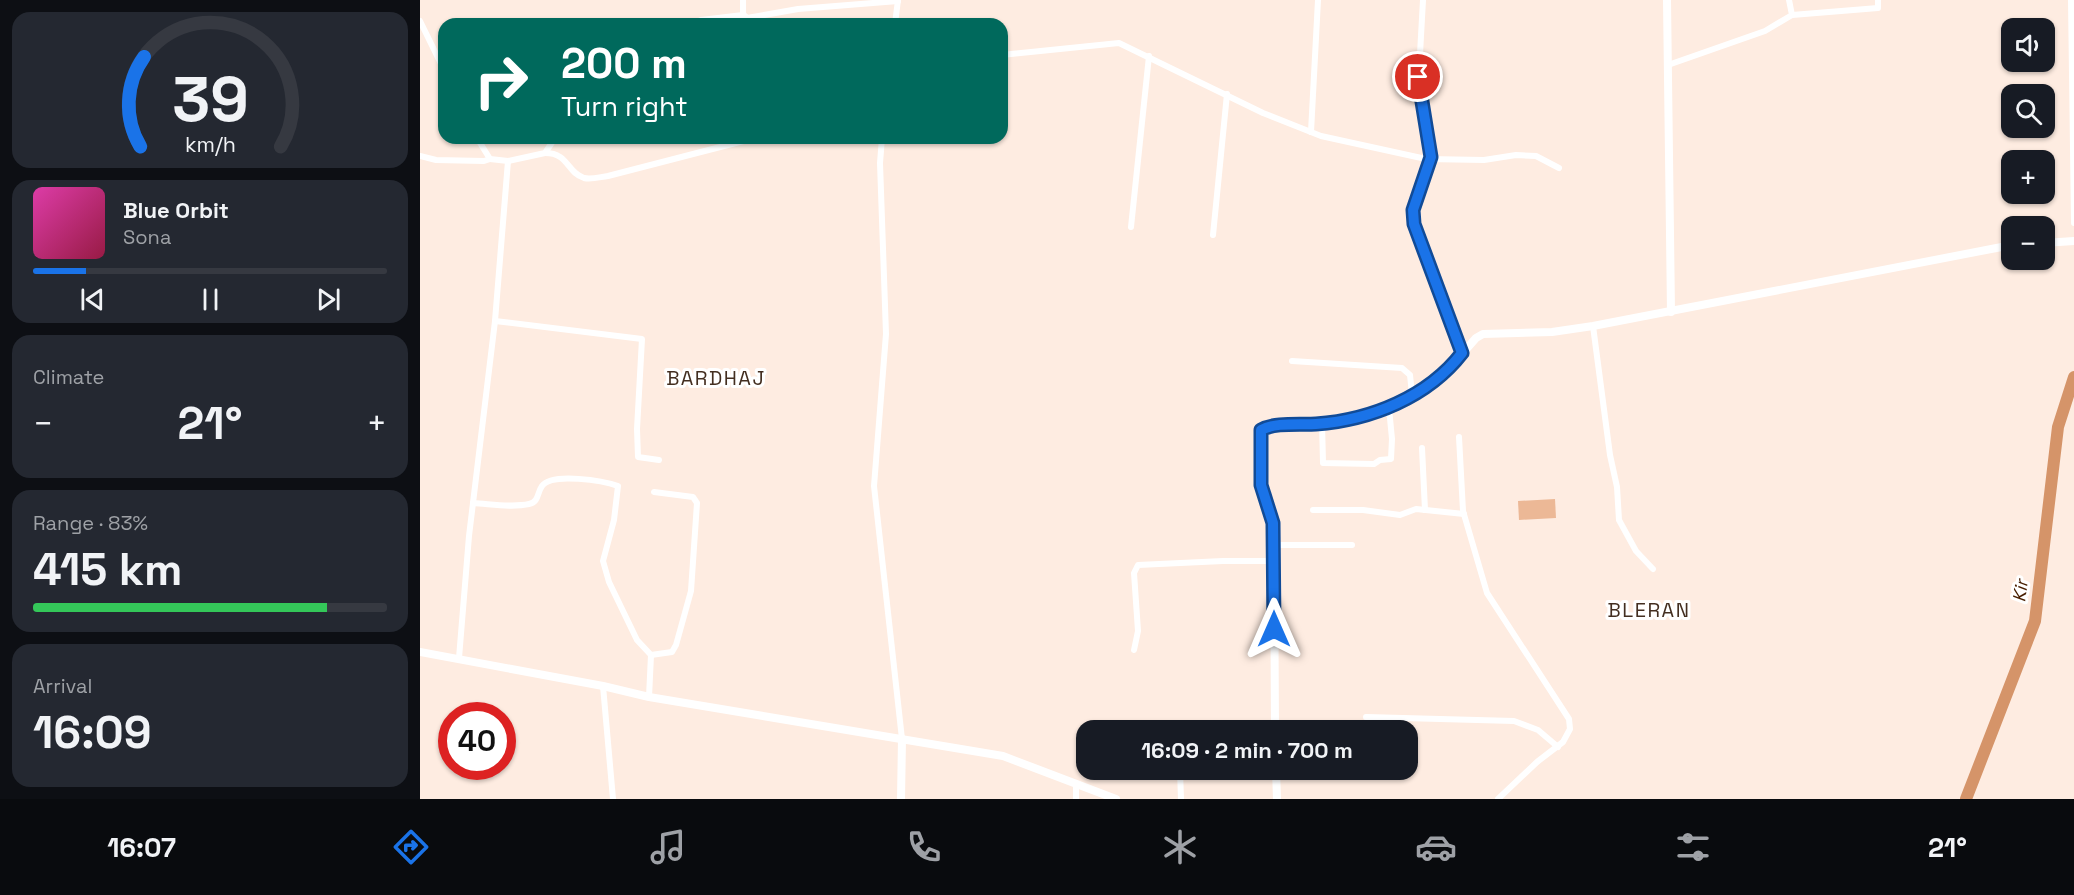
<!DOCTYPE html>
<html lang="en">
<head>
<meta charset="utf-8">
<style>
	body { margin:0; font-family:"Space Grotesk",sans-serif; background:#242831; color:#f1f3f6; height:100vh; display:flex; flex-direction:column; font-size:22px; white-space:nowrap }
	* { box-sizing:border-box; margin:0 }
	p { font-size:20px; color:#9ea1a6 }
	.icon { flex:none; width:33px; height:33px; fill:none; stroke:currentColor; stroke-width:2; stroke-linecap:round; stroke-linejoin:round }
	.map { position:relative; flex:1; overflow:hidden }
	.details { display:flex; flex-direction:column; gap:12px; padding:12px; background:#0d0f14; width:420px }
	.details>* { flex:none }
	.guide { position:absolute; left:18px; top:18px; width:570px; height:126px; border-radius:18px; box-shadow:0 2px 4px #0004; background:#00695c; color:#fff; overflow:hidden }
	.fabs { position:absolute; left:1581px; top:18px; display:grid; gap:12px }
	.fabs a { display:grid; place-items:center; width:54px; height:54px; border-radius:12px; background:#171b24; box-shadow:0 2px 4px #0004; font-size:30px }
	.speed { position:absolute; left:18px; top:702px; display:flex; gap:12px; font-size:30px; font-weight:700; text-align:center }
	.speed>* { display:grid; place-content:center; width:78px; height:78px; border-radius:50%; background:#171b24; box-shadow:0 2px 4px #0004; line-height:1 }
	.speed .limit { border:9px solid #d22; background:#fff; color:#111 }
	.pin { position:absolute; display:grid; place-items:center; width:51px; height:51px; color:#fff; margin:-26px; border:3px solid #fff; border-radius:50%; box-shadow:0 2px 6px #0007 }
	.me { position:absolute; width:66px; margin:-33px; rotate:0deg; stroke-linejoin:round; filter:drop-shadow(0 0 4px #0008) }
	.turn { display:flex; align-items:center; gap:21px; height:126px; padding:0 24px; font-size:27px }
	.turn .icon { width:78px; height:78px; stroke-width:2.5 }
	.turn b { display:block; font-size:42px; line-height:51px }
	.big { font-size:45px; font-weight:700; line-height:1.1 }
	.details .card { flex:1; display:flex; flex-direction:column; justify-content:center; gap:9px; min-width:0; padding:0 21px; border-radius:18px; background:#242831 }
	.details .dial { align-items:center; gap:0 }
	.dial svg { height:156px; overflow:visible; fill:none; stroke:#363941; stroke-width:7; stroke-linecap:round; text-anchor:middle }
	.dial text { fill:#f1f3f6; stroke:none }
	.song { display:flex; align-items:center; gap:18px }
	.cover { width:72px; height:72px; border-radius:9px; background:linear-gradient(135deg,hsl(320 70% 55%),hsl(340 70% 35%)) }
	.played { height:6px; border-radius:3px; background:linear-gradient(90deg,#1a73e8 15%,#363941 15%) }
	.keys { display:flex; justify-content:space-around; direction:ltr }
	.heat { display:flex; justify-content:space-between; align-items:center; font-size:33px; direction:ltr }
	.charge { height:9px; border-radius:4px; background:linear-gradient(90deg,#34c759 83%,#363941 0) }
	.trip { position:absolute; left:656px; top:720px; width:342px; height:60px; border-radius:18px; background:#171b24; box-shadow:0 2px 4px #0004; font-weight:700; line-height:60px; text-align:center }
	.menu { display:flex; height:96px; justify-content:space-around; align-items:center; background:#090b0e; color:#9ea1a6 }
	.menu .icon { width:42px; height:42px }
	.menu .on { color:#1a73e8 }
	.menu b { font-size:27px; color:#f1f3f6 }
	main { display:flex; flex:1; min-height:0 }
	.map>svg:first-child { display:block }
	.green { fill:#ecb896 }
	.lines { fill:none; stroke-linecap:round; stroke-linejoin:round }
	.river { stroke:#d59469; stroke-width:12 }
	.minor { stroke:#fff; stroke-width:6 }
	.tertiary { stroke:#fff; stroke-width:8 }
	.route-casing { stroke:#114b97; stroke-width:15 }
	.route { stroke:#1a73e8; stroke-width:10 }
	.labels { text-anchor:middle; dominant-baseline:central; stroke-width:6; stroke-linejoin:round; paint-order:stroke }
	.water-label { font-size:18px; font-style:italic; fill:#471e00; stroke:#fff }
	.quarter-label { font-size:20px; letter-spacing:1.5px; fill:#432e20; stroke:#fff }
</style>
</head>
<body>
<main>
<section class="details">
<div class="card dial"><svg viewBox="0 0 100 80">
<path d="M14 69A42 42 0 1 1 86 69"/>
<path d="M14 69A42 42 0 0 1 16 23" stroke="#1a73e8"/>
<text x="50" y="56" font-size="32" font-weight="700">39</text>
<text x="50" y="72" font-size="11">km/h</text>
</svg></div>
<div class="card">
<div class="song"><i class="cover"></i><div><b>Blue Orbit</b><p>Sona</p></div></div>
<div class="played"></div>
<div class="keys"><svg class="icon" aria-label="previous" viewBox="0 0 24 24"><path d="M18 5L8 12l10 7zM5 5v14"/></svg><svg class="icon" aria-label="pause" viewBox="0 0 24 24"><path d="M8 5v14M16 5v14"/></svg><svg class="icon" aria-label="next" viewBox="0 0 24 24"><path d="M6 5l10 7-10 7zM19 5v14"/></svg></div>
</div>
<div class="card"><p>Climate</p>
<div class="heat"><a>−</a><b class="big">21°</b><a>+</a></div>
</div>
<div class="card"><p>Range · 83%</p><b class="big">415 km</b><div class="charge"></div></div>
<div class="card"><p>Arrival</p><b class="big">16:09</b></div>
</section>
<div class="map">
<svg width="1654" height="799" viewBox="0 0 1654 799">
	<rect width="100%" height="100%" fill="#feece1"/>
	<path class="green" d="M1135,499L1136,518L1099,520L1098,501Z"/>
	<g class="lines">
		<path class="river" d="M1546,799L1615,621L1638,427L1654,377"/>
		<g class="minor">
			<path d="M323,0V14L327,18L378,9L478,1"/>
			<path d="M1003,0L998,90L1011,157L993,210L994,224L1042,353"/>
			<path d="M1651,0L1654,223"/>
			<path d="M1372,15L1458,8V0"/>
			<path d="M0,21L24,70"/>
			<path d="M273,24L281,20L323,15"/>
			<path d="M475,24L478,0"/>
			<path d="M582,55L699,43L843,113L901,136L1006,159L1064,160L1096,155L1116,156L1139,168"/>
			<path d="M1248,65L1345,31L1372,15L1369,0"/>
			<path d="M891,132L898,0"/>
			<path d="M462,138L460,163L466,334L454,486L482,739"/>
			<path d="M125,153C149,153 146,172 164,178C171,180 180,177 188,176L335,138"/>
			<path d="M0,156L16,160L64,161L70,159"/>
			<path d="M88,161L125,153L135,138"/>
			<path d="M711,227L729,56"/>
			<path d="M793,235L807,94"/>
			<path d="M75,321L222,339L217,429L218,457L239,460"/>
			<path d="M1173,326L1190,455L1197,487L1199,520L1216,551L1233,569"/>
			<path d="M872,361L982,368L990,375L992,394"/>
			<path d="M902,423L903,463L954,464L960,460L971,459L972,439L969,408"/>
			<path d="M1039,437L1043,511L1067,593L1149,719L1150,729L1143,742L1117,762L1078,799"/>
			<path d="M1002,448L1005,510"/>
			<path d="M53,503C71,504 92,508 109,504C119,502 117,493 122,486C132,472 184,481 198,486L194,520L183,561L189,582L217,640L231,655L229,697"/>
			<path d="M893,510H943L980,515L996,509L1044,514"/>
			<path d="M854,545H932"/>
			<path d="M714,650L718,631L714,573L718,565L803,561H854"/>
			<path d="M231,655L252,652L256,645L271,591L277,503L273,497L234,492"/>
			<path d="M39,658L49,536L75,321L88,161L70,159L57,138"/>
			<path d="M183,686L193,799"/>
			<path d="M946,717L1094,721L1118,730L1138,747"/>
			<path d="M760,770L761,799"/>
			<path d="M656,784V799"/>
		</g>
		<g class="tertiary">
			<path d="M1247,0L1251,312"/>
			<path d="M1624,243L1654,241"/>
			<path d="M0,652L183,686L229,697L583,756L696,799"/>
			<path d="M855,730L854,545L853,523L841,485L842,428L913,422L969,408L1020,379L1056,338L1063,334L1132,332L1173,326L1592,245"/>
			<path d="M856,770L857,799"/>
			<path d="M481,799L482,739"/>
		</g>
	</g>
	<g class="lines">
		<g class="route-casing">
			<path id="route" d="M854,629L853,523L841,485V430C855,422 880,425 896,424C951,420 1008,397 1042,353L994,224L993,210L1011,157L998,77"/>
		</g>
		<use href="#route" class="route"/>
	</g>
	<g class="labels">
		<g class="water-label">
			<text transform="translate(1600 591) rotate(-83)">Kir</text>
		</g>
		<g class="quarter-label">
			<text x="296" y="378">BARDHAJ</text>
			<text x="1229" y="610">BLERAN</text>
		</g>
	</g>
</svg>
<div class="fabs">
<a><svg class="icon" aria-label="sound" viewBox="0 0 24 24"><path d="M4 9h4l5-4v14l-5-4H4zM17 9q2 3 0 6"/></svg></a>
<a><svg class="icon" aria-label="search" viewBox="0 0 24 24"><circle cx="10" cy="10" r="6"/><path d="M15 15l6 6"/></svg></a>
<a>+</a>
<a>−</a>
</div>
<div class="speed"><div class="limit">40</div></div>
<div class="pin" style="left:998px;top:77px;background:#d93025"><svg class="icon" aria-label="arrive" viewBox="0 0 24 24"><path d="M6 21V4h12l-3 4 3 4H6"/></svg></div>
<svg class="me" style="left:854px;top:629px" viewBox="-20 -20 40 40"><path d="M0-17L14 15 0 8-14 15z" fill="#1a73e8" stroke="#fff" stroke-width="4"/></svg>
<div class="trip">16:09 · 2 min · 700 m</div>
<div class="guide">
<div class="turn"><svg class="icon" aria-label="right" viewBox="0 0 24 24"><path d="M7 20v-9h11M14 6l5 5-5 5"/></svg><div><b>200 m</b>Turn right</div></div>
</div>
</div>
</main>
<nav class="menu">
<b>16:07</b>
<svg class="icon on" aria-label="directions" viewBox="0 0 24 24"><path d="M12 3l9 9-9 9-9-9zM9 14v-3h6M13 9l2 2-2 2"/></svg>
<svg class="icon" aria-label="music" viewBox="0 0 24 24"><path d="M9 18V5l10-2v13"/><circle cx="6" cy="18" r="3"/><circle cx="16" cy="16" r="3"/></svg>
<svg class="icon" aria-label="phone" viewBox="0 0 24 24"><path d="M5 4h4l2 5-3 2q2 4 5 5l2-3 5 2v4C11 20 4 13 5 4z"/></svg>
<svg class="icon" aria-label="climate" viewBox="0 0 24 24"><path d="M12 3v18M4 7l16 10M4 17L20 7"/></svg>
<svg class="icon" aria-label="car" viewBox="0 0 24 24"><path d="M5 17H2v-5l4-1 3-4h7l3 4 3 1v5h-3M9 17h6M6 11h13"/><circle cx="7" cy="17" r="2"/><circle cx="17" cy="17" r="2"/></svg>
<svg class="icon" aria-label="filters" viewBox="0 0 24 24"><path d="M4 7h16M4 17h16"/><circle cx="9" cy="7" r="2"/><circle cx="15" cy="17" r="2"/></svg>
<b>21°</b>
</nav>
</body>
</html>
